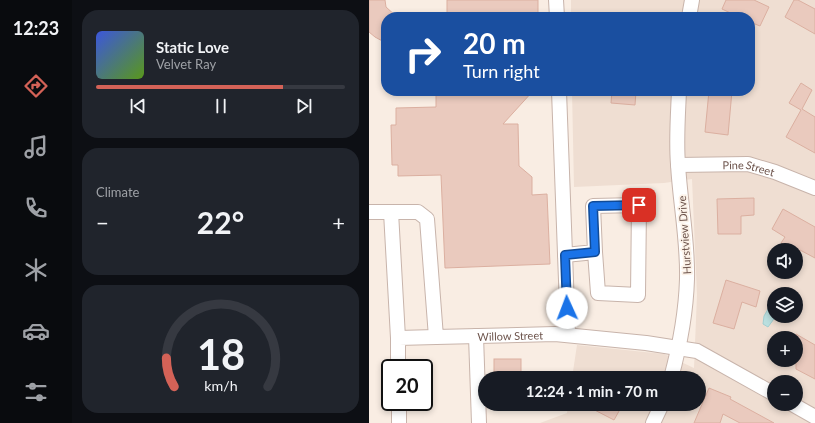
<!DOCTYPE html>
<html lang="en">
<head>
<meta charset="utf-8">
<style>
	body { margin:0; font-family:Lato,sans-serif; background:#20242c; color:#f1f3f6; height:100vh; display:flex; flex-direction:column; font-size:15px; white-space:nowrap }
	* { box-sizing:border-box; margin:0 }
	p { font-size:13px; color:#9ea1a6 }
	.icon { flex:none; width:22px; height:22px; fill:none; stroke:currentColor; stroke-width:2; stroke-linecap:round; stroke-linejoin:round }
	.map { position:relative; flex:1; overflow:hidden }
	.drawer { display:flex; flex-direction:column; gap:10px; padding:10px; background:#0d0f14; width:297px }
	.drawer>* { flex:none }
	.banner { position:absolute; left:12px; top:12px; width:374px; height:84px; border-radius:16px; box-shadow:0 2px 6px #0003; background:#1a4fa0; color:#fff; overflow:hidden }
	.controls { position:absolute; left:398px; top:243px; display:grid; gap:8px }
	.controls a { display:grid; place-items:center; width:36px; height:36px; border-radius:50%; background:#171b24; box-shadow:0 2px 6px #0003; font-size:20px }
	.speed { position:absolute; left:12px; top:359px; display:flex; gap:8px; font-size:20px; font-weight:700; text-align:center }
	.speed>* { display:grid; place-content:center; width:52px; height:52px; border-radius:50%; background:#171b24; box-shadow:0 2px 6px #0003; line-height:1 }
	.speed .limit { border:2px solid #111; border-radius:6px; background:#fff; color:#111 }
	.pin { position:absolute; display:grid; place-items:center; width:34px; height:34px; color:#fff; margin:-17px; border-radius:8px; box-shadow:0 2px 6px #0006 }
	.me { position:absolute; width:44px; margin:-22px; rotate:358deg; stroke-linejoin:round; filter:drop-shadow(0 0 3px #0008) }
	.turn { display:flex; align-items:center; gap:14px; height:84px; padding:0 16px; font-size:18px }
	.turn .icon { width:52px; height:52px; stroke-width:2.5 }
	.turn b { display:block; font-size:28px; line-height:34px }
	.big { font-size:30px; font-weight:700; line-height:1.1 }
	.drawer .tile { flex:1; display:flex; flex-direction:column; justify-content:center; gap:6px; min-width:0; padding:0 14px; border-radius:16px; background:#20242c }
	.drawer .dial { align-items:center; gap:0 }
	.dial svg { height:104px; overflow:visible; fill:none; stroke:#363941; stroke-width:7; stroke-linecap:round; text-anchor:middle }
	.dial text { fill:#f1f3f6; stroke:none }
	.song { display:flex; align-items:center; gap:12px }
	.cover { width:48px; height:48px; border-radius:6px; background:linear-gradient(135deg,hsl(230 70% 55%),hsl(90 70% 35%)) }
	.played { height:4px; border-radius:2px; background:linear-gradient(90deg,#d46257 75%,#363941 75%) }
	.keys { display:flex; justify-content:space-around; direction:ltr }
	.heat { display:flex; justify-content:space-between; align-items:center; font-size:22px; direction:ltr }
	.trip { position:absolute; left:109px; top:371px; width:228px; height:40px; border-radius:20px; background:#171b24; box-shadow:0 2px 6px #0003; font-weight:700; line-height:40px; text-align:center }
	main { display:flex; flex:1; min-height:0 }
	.tab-bar { display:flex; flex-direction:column; width:72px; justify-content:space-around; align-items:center; background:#090b0e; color:#9ea1a6 }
	.tab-bar .icon { width:28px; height:28px }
	.tab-bar .current { color:#d46257 }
	.tab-bar b { font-size:18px; color:#f1f3f6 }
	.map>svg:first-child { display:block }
	.residential { fill:#efded2; fill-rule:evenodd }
	.water { fill:#badfdf; stroke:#a2ced0 }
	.building { fill:#eacabe; stroke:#dbafa0 }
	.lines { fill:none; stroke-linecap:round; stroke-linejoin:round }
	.minor-casing { stroke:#c8b4ab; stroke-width:16 }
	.minor { stroke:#fff; stroke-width:14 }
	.route-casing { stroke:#114b97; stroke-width:10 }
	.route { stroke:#1a73e8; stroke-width:7 }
	.labels { text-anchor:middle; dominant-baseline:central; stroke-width:3.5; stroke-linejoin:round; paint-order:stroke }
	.street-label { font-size:11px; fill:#6d544c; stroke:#fcf2e8 }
</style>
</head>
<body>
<main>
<nav class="tab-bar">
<b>12:23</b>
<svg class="icon current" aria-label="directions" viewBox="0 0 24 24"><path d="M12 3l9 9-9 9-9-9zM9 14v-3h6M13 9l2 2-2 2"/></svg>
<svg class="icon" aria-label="music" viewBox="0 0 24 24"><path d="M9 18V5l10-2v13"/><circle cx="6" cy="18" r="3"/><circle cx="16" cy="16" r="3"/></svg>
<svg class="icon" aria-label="phone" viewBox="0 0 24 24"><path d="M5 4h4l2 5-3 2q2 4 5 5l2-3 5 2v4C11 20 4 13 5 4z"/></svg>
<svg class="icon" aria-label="climate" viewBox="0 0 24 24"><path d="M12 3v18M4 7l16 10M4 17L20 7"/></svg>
<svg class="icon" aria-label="car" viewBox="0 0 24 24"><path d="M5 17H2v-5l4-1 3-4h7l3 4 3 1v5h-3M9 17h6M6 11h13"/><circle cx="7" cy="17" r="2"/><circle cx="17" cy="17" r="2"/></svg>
<svg class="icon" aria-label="filters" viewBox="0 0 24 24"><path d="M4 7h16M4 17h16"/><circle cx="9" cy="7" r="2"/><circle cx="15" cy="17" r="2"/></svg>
</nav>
<section class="drawer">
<div class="tile">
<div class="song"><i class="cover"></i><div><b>Static Love</b><p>Velvet Ray</p></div></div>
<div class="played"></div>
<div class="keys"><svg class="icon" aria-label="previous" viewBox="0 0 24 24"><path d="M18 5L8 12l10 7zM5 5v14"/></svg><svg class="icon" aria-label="pause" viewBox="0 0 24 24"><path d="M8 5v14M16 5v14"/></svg><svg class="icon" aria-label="next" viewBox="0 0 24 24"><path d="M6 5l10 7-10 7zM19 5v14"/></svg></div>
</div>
<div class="tile"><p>Climate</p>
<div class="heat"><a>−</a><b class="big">22°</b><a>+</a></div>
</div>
<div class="tile dial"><svg viewBox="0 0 100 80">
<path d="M14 69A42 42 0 1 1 86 69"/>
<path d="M14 69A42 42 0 0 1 8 47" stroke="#d46257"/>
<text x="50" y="56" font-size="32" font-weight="700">18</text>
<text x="50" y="72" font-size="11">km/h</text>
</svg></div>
</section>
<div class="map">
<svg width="446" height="423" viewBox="0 0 446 423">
	<rect width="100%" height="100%" fill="#f9ede3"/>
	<path class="residential" d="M202,0H446V423H171L198,413L199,404H330V378H203L208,345L295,354L325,368L328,295L323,179L295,183L205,187L203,91H381V17H202ZM405,250H427V272H405ZM405,294H427V316H405ZM405,338H427V360H405ZM405,382H427V404H405Z"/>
	<path class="water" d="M402,304L405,305V316H407L399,327L394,324L395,316Z"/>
	<g class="building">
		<path d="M0,0H16L17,7L28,17H17V43L6,37L0,32Z"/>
		<rect x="78" y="0" width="91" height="17"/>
		<path d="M357,0H385L400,7L391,26L381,22V17H370L353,9Z"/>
		<path d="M425,0H429L446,9V34L416,17Z"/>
		<path d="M432,83L443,90L433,109L446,117V153L417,137L432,110L420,103Z"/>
		<path d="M67,91H164L134,124H149L150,166L163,177V195L178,194L181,264L76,268L72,175L29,176V165H23L22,125H27V108L67,107Z"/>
		<path d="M243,91H267L266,105L242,103Z"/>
		<path d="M340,91H363L359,135L336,132Z"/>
		<path d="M385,198V215L372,216V234H349L348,199Z"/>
		<path d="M414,209L446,227V258L431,250L429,253L427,252V250H424L412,243L416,237L403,229Z"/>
		<path d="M357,280L391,291L387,307L373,302L365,329L344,323Z"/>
		<path d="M427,334L446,345V379L427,369Z"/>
		<rect x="125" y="359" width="27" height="19"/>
		<path d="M340,388L362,397L361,399L405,423H371L354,414L351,423H325Z"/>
		<path d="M214,404H254L245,420Z"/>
	</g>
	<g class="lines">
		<g class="minor-casing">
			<g id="minor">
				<path d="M187,0L188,17"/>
				<path d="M320,17L323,0"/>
				<path d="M190,91L199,335"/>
				<path id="s1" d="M309,165L379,164L406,172L446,188"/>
				<path id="s2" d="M0,212H49L58,219L67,337L186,334L277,343L328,351L405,394"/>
				<path d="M22,212L29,338"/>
				<path d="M196,255L226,252L229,293L269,295L270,205L224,206L226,252"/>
				<path d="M107,336L110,423"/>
				<path d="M29,368V338L67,337"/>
				<path d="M302,378C311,345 317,313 318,279C319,240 311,202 309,164C307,140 309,115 310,91"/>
				<path d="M30,402V423"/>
				<path d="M423,404L446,417"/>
				<path d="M284,423L293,404"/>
			</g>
		</g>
		<use href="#minor" class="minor"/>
	</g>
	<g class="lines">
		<g class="route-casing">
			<path id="route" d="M198,308L196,255L226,252L224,206L270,205"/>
		</g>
		<use href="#route" class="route"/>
	</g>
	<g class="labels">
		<g class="street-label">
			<text stroke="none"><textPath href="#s1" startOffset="71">Pine Street</textPath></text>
			<text transform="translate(315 235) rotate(-94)">Hurstview Drive</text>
			<text stroke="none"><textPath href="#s2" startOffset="253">Willow Street</textPath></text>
		</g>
	</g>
</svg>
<div class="controls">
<a><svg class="icon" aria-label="sound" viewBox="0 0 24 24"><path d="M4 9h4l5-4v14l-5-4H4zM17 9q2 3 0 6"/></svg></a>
<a><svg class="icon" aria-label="layers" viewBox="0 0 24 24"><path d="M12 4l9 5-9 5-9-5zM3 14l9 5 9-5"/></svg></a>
<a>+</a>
<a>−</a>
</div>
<div class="speed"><div class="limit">20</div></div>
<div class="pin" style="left:270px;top:205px;background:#d93025"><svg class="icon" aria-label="arrive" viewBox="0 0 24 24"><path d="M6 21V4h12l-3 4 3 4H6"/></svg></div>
<svg class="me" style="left:198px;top:308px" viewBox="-20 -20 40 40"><circle r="19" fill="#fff"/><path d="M0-13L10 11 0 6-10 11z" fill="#1a73e8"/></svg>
<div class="trip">12:24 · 1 min · 70 m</div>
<div class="banner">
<div class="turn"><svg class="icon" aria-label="right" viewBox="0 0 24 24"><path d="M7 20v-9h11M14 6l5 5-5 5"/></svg><div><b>20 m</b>Turn right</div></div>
</div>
</div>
</main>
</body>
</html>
